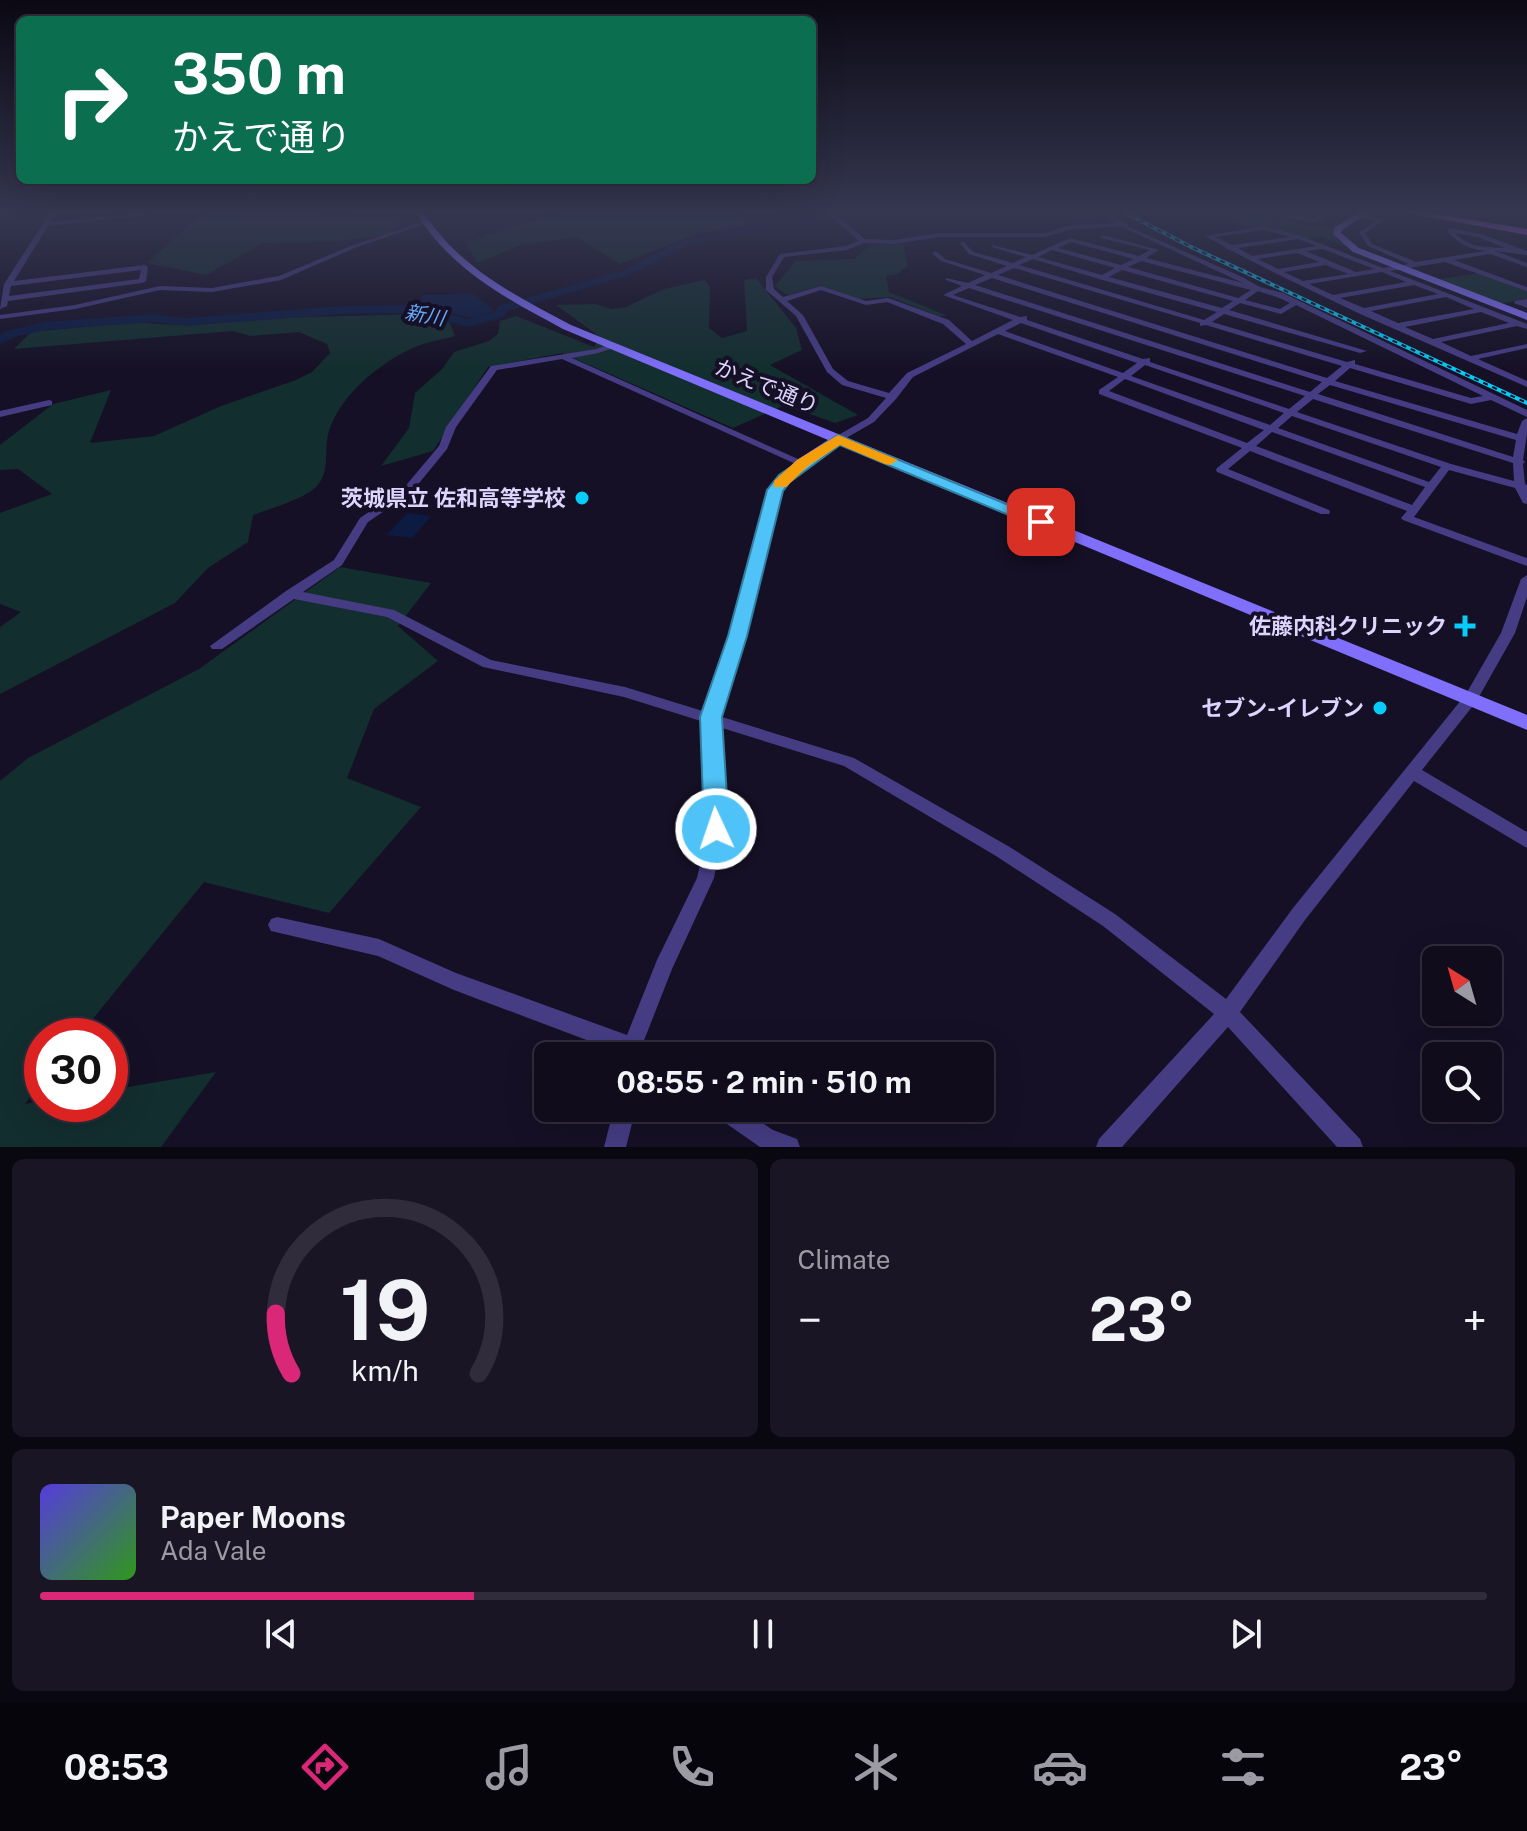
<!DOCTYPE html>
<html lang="en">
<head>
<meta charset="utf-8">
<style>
	body { margin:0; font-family:"Public Sans","Noto Sans JP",sans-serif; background:#191525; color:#f1f3f6; height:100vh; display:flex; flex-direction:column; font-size:30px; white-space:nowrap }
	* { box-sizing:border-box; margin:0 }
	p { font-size:26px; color:#9c9ba3 }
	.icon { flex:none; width:44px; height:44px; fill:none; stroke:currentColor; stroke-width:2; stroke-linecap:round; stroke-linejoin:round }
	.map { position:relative; height:1147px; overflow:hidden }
	.panel { display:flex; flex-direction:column; gap:12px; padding:12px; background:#09070f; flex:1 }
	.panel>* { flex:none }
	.top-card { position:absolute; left:16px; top:16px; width:800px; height:168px; border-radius:12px; box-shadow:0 8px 32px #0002,0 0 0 2px #302c3b; background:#0b6e4f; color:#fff; overflow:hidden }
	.needle { width:52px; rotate:323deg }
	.buttons { position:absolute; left:1422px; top:946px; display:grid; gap:16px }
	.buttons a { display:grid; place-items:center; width:80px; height:80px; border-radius:12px; background:#100c1c; box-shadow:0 8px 32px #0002,0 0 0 2px #302c3b; font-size:40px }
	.speed { position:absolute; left:24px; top:1018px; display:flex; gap:16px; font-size:40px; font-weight:700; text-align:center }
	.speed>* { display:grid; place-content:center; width:104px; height:104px; border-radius:50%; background:#100c1c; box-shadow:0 8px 32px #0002,0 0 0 2px #302c3b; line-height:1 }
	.speed .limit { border:12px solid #d22; background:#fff; color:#111 }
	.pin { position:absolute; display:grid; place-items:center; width:68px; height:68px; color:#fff; margin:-34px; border-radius:16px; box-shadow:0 4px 12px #0006 }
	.me { position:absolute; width:88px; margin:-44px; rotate:357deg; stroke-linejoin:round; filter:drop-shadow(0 0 6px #0008) }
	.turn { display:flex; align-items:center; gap:28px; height:168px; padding:0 24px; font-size:36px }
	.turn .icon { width:104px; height:104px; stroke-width:2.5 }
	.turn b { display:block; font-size:56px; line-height:68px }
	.big { font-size:60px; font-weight:700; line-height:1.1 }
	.panel .widget { flex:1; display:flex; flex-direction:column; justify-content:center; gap:12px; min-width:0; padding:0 28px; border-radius:12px; background:#191525 }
	.panel .dial { align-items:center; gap:0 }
	.dial svg { height:208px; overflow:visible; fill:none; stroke:#302c3b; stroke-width:7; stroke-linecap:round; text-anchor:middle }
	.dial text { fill:#f1f3f6; stroke:none }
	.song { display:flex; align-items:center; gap:24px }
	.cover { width:96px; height:96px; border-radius:12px; background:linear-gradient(135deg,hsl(250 70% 55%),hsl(110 70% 35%)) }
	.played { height:8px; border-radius:4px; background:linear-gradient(90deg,#db2777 30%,#302c3b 30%) }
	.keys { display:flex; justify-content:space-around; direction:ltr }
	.heat { display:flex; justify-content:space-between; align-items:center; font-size:44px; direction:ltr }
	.panel .tiles { flex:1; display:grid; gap:12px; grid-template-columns:1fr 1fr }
	.widget:last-child { grid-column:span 2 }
	.trip { position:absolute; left:534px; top:1042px; width:460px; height:80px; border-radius:12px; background:#100c1c; box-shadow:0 8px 32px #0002,0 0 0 2px #302c3b; font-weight:700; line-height:80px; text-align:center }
	.tabs { display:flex; height:128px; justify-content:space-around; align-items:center; background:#06050b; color:#9c9ba3 }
	.tabs .icon { width:56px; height:56px }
	.tabs .on { color:#db2777 }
	.tabs b { font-size:36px; color:#f1f3f6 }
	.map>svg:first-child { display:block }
	.green { fill:#132e2f }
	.water { fill:#0c1b42 }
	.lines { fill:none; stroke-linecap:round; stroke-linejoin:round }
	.river { fill:#0c1b42; fill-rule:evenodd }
	.street { fill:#453c83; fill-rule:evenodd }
	.secondary { fill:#7f6ffb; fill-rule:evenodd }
	.primary { fill:#ce60fa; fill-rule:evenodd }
	.rail-casing { stroke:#07cbf8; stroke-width:4 }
	.rail { stroke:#151025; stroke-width:2; stroke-dasharray:5; stroke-linecap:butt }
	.route { fill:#4fc3f7; stroke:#337fa1; stroke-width:2 }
	.slow { fill:#f59e0b }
	.poi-dot { fill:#07cbf8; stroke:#151025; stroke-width:3 }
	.labels { text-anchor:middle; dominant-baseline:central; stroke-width:8; stroke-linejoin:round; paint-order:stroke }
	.far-water-label { font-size:20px; font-style:italic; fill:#66a9fb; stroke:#151025 }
	.street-label { font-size:22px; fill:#ddd5fe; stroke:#151025 }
	.poi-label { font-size:22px; font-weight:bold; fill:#ddd5fe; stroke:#151025; text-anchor:end }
</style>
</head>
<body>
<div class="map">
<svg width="1527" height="1147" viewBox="0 0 1527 1147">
	<rect width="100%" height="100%" fill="#151025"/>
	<g class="green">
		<path d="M205,211H328L323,215L403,217L393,234L331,242L263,243L206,275L147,263Z"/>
		<path d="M562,211H731L746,218L743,226L702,232L620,264L576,237L521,245L477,263L466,242Z"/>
		<path d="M1232,211H1248L1310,226L1337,225L1333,230L1339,241L1352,249L1320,237L1308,239L1264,227L1251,229L1227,217L1226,214Z"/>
		<path d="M903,244L908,265L898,274L886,276L889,292L948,316H938L890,297L857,299L821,286L787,295L775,286L796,261L854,259L870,245Z"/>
		<path d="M1479,273L1527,290V299L1498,304L1435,280Z"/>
		<path d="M756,278L796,328L802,350L770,365L858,415L835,423L785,405L733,428L562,353L488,367L433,451L381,466L409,428L415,393L442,369L454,352L489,341L498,334L500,321L516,316L594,347L600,337L556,305L596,304L611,309L626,307L664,289L705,280L710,287L709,328L722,338L747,331L744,280Z"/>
		<path d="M429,314L449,321L455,336C441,340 426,342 413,348C378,363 333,401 327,440C325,457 329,474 316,487C304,499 269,509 253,515L248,542L208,568L175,603L0,694V627L21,612L0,604V513L52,494L18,469L0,470V445L53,404L111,390L90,443L154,436L221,406L296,380L312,372L330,353L327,344L299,332L250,336L233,331L14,349L31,332L135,322L174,325L305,317Z"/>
		<path d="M340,567L431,583L398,626L438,661L374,709L347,778L421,807L329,913L204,882L79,1036H42V1082L25,1104L42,1101V1104H110V1090L216,1072L161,1147H0V781L28,758L199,669Z"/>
	</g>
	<g class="water">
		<path d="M1055,211H1099L1116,222L1075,226Z"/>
		<path d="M473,294L495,311L472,318L417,305L423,295Z"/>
		<path d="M407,513L431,516L412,538L387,535Z"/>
	</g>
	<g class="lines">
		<path class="river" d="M885,211H922L758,229L743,235L691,244L627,276L507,311L504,317L468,327L415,313L341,314L186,326L153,322L46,330L14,337L0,345V335L5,331L46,322L153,314L186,318L341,306L415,305L468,319L495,312L498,306L619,272L683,240L741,229L756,223Z"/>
		<g class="street">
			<path d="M51,211H57L50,222L162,211H184L48,226L14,281L145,265L148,267L146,281L142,283L8,301L7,306L0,309L4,284ZM141,270L139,279L9,296L11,286Z"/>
			<path d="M825,211H832L865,239L894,240L939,233H1045L1067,226L1115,223L1100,211C1111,211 1117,222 1128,223L1127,226L1242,277L1260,287L1283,293L1527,410V417L1491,400L1471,404L1350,368L1335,381L1517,434L1522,421L1527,418V434L1523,460L1525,462L1523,464L1525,484L1527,485V504L1523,503L1515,488L1449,470L1414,517L1527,558V566L1403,520L1401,518L1407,511L1250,451L1228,469L1329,510L1330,512L1329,514H1321L1217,472L1216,470L1217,468L1242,448L1099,394V390L1118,377L998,334L913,377L896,399L874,422L841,441H835V437L868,418L886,398L842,385L827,372L796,316L766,290V277L780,254L846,246L859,241ZM1120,226L1243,283L1146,258L1159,250L1103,235L1100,237L1101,238L1150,250L1139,256L1070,238L1032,255L992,245V247L1026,257L1013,263L973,252L963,241L960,243L969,254L1007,266L991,273L945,259L937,252H933V254L941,261L985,275L968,283L946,278V280L962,286L943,295L1013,320L972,341L949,320L888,298L866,301L821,286L783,297L774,289L772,277L784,257L847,250L864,243L894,244L939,237H1045L1068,230ZM1071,242L1134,259L1121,265L1058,248ZM1052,250L1115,268L1102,275L1038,257ZM1033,259L1099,279L1217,312L1204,320L1019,265ZM1141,261L1251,290L1238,298L1128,267ZM1014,268L1200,323V326L1206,325L1342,366L1327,378L998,275ZM1122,270L1233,301L1222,308L1109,277ZM992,278L1322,382L1310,392L975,285ZM969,288L1305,396L1289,409L1150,362V358L1143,359L1027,320V316L1020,317L953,295ZM821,290L866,305L887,302L943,324L966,344L907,373L889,393L848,381L833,369L803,315L787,301ZM1258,291L1277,297L1290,303L1280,309L1245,300ZM1240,303L1281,314L1296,305L1483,396L1471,398L1355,364V360L1347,362L1212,322L1224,314L1360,353L1367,351L1229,310ZM1021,323L1137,363L1123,373L1005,331ZM1145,365L1284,413L1270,425L1131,376ZM1125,379L1264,430L1247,443L1109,391ZM1330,385L1516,440L1513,457L1318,394ZM1313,399L1513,463L1514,481L1451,464L1297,412ZM1292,416L1441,467L1429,482L1278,428ZM1272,432L1425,487L1412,505L1256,446Z"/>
			<path d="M1284,211H1292L1287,215L1314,218L1329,211H1337L1315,222L1283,218L1280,214Z"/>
			<path d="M1360,213L1385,220L1365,233L1372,244L1416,262L1485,251C1469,249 1458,244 1447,231L1449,228L1481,234L1527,251V255L1495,251L1527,263V267L1490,254L1454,260L1527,287V291L1445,262L1390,271L1527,324V329L1517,326L1441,342L1471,356L1527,344V348L1478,359L1527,381V387L1358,313L1273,272L1230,250L1226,249L1225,247L1205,236L1264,226L1301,236L1383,268L1409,264L1368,246L1359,232L1377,221L1358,216ZM1264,230L1290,237L1232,245L1215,237ZM1455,233L1478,237L1505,248C1486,247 1468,248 1455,233ZM1298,239L1316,246L1252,256L1238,248ZM1321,249H1323L1374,269L1356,272L1306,251ZM1297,253L1319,262L1278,269L1258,259ZM1326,265L1348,274L1303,281L1284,272ZM1382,272L1406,282L1333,295L1309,284ZM1414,285L1438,294L1364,308L1340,298ZM1446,297L1474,309L1398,323L1371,311ZM1481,312L1509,323L1433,339L1405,327Z"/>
			<path d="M423,222L428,223L357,247L281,280L212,292L160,290L75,309L0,319V315L75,305L160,286L212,288L279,276L353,245Z"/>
			<path d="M1527,299V308L1514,303L1515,301Z"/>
			<path d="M610,344H613V348L598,353L572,358L807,463L806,465H798L562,359L497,370L456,427L447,449L411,493L368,522L342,565L303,592L394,610L491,660L625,687L706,712L730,636L732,633H742L744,636L719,716L854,758L1008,846L1115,914L1226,999L1293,908L1466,694L1501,633L1521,579L1527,575V597L1515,633L1476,702L1422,770L1527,832V848L1414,781L1305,920L1240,1012L1360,1139L1363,1147H1337L1228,1027L1122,1147H1096L1099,1139L1214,1014L1103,926L996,856L844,766L719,727L724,829L714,878L672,969L643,1043L651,1049L654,1056H621V1053L454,990L378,956L271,931L268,925L271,919L277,917L379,939L456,973L627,1035L657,960L697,878L708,829L704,722L624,697L483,667L387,617L294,599L222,649H212L210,646L286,591L334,560L360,518L403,489L439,446L446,427L491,366L596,349Z"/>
			<path d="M49,400L52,401V405L0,417V411Z"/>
			<path d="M614,1108H636L626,1147H604Z"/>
			<path d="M710,1108H740L773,1130L797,1139L800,1147H760L714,1115Z"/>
		</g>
		<g class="secondary">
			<path d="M415,211H423C458,267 514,295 571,325L1527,715V730L839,444L807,466L782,491L746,636L743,640H731L728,636L768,490L797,460L828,440L563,329C505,298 450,269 415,211Z"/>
			<path d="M1361,211H1371L1342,230L1341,233L1359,248L1527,313V320L1353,252L1333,234L1335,227Z"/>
		</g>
		<path class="primary" d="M1397,211H1417L1527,229V235Z"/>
		<g class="rail-casing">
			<path id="rail" d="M1122,211L1189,246L1527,403"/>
		</g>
		<use href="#rail" class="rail"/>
	</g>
	<linearGradient id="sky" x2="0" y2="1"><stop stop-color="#0c0914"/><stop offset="0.57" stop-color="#353751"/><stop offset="1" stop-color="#353751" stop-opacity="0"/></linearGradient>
	<rect width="1527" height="372" fill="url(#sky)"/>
	<path class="route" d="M838,435L1050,522L1041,527L1035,526L840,445L790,482L783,491L747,636L722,717L729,829L725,836L716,839L708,836L704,829L700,717L728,636L767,490L779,475Z"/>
	<path class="slow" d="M838,435L898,460L890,465L885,464L840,445L808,466L786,487H774V481L797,460Z"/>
	<g class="poi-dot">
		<circle cx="582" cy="498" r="8"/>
		<path d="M1461 614h8v8h8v8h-8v8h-8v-8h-8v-8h8z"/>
		<circle cx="1380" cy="708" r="8"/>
	</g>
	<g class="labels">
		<g class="far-water-label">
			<text transform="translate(425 315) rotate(10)">新川</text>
		</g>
		<g class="street-label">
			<text transform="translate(767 386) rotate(22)">かえで通り</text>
		</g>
		<g class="poi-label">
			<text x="566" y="498">茨城県立 佐和高等学校</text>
			<text x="1447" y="626">佐藤内科クリニック</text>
			<text x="1364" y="708">セブン-イレブン</text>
		</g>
	</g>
</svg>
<div class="buttons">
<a><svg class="needle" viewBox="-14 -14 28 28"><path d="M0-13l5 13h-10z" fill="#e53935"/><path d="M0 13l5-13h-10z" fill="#9c9ba3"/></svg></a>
<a><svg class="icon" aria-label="search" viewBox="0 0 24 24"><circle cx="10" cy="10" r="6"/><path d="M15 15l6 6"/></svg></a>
</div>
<div class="speed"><div class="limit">30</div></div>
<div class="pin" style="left:1041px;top:522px;background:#d93025"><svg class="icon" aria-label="arrive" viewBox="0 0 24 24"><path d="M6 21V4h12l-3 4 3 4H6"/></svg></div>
<svg class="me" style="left:716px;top:829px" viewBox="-20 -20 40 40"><circle r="17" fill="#4fc3f7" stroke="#fff" stroke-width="3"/><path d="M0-11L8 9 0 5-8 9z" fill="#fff"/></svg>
<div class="trip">08:55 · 2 min · 510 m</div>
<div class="top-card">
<div class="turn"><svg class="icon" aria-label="right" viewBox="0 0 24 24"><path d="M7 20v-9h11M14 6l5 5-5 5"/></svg><div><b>350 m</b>かえで通り</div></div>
</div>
</div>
<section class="panel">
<div class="tiles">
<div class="widget dial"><svg viewBox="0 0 100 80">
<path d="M14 69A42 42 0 1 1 86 69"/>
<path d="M14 69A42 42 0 0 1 8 46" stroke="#db2777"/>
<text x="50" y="56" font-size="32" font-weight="700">19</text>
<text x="50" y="72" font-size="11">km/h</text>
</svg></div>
<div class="widget"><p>Climate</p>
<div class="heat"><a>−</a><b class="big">23°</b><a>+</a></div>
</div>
<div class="widget">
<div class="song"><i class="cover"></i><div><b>Paper Moons</b><p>Ada Vale</p></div></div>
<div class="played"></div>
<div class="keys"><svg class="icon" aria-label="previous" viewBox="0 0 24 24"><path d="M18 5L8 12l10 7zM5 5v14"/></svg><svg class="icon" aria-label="pause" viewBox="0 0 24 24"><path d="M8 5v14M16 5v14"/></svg><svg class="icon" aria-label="next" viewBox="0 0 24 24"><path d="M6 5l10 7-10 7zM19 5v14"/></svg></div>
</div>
</div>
</section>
<nav class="tabs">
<b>08:53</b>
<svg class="icon on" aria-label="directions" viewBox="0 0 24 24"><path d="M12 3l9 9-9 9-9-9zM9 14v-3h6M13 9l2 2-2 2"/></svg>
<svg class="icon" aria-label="music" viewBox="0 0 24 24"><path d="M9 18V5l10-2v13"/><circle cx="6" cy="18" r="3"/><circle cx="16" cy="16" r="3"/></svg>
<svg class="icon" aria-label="phone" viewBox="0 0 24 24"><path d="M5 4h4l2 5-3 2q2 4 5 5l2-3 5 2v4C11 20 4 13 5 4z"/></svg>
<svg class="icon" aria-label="climate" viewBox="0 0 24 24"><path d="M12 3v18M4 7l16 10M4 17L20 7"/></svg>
<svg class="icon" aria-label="car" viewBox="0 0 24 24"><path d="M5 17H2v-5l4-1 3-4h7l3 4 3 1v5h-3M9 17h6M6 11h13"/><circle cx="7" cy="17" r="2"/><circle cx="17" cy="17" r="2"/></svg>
<svg class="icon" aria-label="filters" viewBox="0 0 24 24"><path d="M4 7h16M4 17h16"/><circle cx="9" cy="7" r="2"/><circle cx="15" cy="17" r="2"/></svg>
<b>23°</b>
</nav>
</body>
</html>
